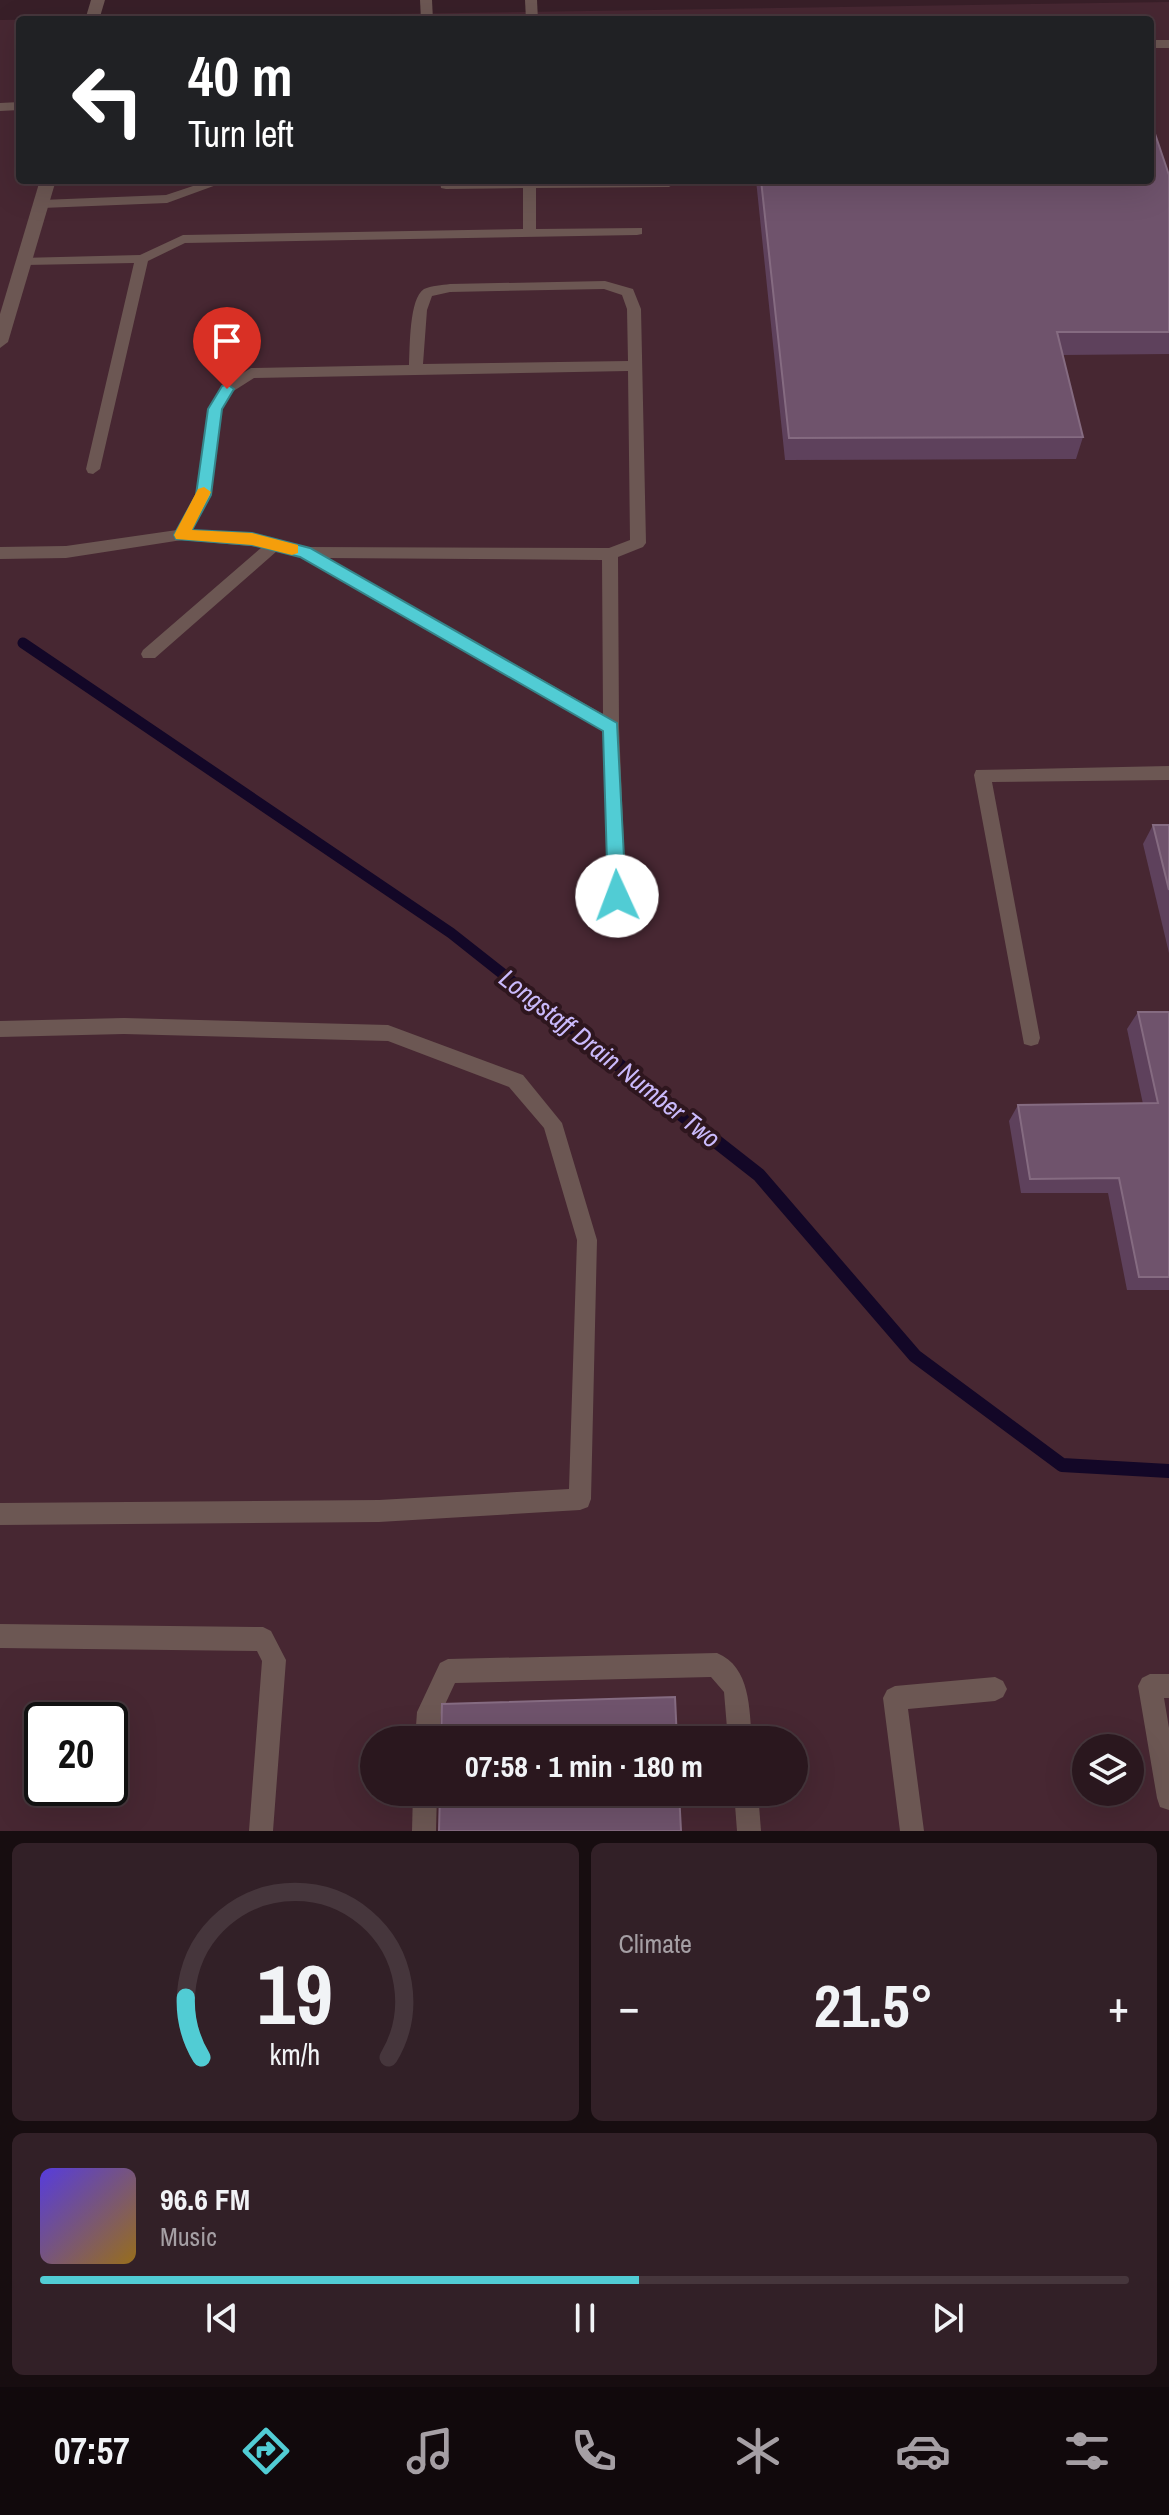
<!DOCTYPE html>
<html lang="en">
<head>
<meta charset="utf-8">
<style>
	body { margin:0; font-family:"Archivo Narrow",sans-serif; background:#322027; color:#f1f3f6; height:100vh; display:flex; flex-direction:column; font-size:30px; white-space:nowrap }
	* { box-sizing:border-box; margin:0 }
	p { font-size:26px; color:#a59fa4 }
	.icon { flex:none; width:44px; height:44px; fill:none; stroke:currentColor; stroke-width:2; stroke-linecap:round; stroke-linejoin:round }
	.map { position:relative; height:1831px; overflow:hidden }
	.details { display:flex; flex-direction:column; gap:12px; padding:12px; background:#170d10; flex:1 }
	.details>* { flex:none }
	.banner { position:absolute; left:16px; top:16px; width:1138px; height:168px; border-radius:8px; box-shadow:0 8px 32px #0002,0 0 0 2px #46363c; background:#202124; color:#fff; overflow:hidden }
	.controls { position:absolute; left:1072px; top:1734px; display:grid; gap:16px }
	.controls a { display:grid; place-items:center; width:72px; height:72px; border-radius:50%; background:#2a171e; box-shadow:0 8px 32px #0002,0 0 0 2px #46363c; font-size:40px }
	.speed { position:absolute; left:24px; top:1702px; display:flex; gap:16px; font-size:40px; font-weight:700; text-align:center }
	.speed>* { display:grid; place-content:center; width:104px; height:104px; border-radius:50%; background:#2a171e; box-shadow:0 8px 32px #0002,0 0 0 2px #46363c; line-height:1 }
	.speed .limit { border:4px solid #111; border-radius:12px; background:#fff; color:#111 }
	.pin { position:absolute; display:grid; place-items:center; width:68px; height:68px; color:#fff; margin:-82px -34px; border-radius:50% 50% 50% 0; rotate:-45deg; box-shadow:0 0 8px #0007 }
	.pin .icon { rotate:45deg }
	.me { position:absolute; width:88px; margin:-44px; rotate:358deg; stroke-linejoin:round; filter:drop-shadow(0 0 6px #0008) }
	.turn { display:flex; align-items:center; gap:28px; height:168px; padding:0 40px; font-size:36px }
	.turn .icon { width:104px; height:104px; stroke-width:2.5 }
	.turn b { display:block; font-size:56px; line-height:68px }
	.big { font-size:60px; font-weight:800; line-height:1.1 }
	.details .card { flex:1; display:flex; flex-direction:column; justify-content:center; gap:12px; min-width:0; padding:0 28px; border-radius:12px; background:#322027 }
	.details .dial { align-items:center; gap:0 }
	.dial svg { height:208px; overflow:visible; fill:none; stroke:#46363c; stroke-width:7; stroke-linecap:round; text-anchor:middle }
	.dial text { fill:#f1f3f6; stroke:none }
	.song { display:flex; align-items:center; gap:24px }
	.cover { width:96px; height:96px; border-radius:12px; background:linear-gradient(135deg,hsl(250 70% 55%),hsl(40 70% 35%)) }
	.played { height:8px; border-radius:4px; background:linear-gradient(90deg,#51ccd4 55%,#46363c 55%) }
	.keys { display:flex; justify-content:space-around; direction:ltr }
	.heat { display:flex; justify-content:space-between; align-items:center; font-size:44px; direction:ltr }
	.details .tiles { flex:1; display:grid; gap:12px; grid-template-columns:1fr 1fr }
	.card:last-child { grid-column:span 2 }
	.trip { position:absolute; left:360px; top:1726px; width:448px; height:80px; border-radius:40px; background:#2a171e; box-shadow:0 8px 32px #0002,0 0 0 2px #46363c; font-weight:800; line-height:80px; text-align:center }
	.dock { display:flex; height:128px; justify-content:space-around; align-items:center; background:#11090c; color:#a59fa4 }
	.dock .icon { width:56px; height:56px }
	.dock .current { color:#51ccd4 }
	.dock b { font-size:36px; color:#f1f3f6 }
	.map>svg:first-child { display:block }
	.built { fill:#472732; fill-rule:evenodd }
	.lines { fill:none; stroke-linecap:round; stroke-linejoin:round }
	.stream-far1 { stroke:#130727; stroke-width:11 }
	.stream { stroke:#130727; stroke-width:14 }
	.service { fill:#6c5753; fill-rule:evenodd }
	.tertiary { fill:#6c5753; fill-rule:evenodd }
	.wall { fill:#5e415c }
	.building { fill:#6f536c; stroke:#856b81; stroke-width:2 }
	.route { fill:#51ccd4; stroke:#35858a; stroke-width:2 }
	.slow { fill:#f59e0b }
	.labels { text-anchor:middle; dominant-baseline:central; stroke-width:8; stroke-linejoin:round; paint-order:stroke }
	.water-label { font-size:26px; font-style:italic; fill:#cabafc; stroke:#2e161e }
</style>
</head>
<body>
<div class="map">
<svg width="1169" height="1831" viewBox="0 0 1169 1831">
	<rect width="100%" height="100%" fill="#381f28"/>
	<path class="built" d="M1169,2V1831H0V20ZM20,20H1150V180H20ZM42,1720H110V1788H42ZM374,1740H794V1792H374ZM1086,1748H1130V1792H1086Z"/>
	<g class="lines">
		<path class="stream-far1" d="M23,643L451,933L613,1061"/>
		<path class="stream" d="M611,1059L759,1175L915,1356L1062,1465L1169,1471"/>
		<g class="service">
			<path d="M420,0H432L433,20H421Z"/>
			<path d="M525,0H537L538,20H526Z"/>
			<path d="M592,17H657L663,20H586Z"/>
			<rect x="1150" y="40" width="19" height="8"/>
			<path d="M20,102V110L0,111V103Z"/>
			<path d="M211,180H230L167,203L42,208L36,204L42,200L166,195Z"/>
			<path d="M440,180H675V183L669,187L536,188V229L642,228V234L637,235L185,243L148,261L100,469L93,474L88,473L86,469L134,263L25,265L18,261L20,258L140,255L183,235L523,229V188L446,189L441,188Z"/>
			<path d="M605,281L633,289L641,309L646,543L643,547L618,557L619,727L626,896L623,901H611L608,896L603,730L300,556L277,551L155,658H143L141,654L143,650L262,547L182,540L66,558L0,559V547L66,546L177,530L196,495L208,409L222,386L251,368L409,365C410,348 409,298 424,289C431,286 442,285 450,284ZM604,289L622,295L627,309L628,361L423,364L427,310L432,296L450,292ZM628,371L630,540L609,548L306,547L252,533L192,530L210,495L222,409L232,392L254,378ZM327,558L602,560L603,714Z"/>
			<path d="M1169,766V780L992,782L1040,1038L1038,1044L1031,1046L1024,1044L974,775L976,770Z"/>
			<path d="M124,1018L388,1025L523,1075L562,1123L597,1240L591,1499L588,1507L580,1510L379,1522L0,1525V1503L379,1500L569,1489L577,1240L544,1128L509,1087L388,1041L124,1034L0,1037V1021Z"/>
			<path d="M0,1624L263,1627L271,1631L286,1660L273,1831H249L262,1661L257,1651L0,1648Z"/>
			<path d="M717,1653C751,1667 749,1709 752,1740H728L724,1692L711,1677L455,1683L441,1713L439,1740H415L417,1712L440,1663L448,1659Z"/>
			<path d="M1150,1674H1169V1698H1164L1169,1728V1810L1160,1807L1157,1798L1138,1686L1142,1678Z"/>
			<path d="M995,1677L1003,1681L1007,1689L1003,1697L995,1701L908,1709L924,1831H900L883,1698L887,1690L895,1686Z"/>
			<path d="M413,1792H437L436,1831H412Z"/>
			<path d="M734,1792H758L761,1831H737Z"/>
		</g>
		<g class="tertiary">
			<path d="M91,0H105L99,20H85Z"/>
			<path d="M40,180H56L8,342L0,348V314Z"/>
		</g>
	</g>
	<g class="wall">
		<path d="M1169,175V354L1063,355L1083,437L1076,459L785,460L756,180H1150Z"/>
		<path d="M1153,825H1169V953L1143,844Z"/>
		<path d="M1138,1012H1169V1290H1127L1108,1193H1021L1009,1121L1018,1105L1143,1104L1127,1029Z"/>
	</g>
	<g class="building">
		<path d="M1150,119L1169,175V332H1057L1083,437L789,438L761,180H1150Z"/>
		<path d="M1153,825H1169V890Z"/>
		<path d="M1138,1012H1169V1277H1139L1119,1178L1030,1179L1018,1105L1158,1103Z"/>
		<path d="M675,1697L677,1740H441L442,1704Z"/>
		<path d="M440,1792H679L681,1831H439Z"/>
	</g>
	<path class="route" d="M227,384L234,389L222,409L211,495L192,530L252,533L310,548L617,723L626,896L623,901H610L608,896L603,731L300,557L252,545L176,539L174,535L196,495L208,409L222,386Z"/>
	<path class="slow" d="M204,487L211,492L192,530L252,533L298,545V553L292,555L252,545L176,539L174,535L198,489Z"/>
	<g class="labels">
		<g class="water-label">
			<text transform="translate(610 1058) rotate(38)">Longstaff Drain Number Two</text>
		</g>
	</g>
</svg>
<div class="controls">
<a><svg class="icon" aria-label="layers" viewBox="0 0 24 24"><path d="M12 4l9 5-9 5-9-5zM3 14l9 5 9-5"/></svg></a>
</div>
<div class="speed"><div class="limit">20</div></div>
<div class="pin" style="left:227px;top:389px;background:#d93025"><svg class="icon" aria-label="arrive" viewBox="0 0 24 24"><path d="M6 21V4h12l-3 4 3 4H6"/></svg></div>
<svg class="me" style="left:617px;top:896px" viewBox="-20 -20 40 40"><circle r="19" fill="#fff"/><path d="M0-13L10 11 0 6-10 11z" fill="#51ccd4"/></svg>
<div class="trip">07:58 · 1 min · 180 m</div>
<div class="banner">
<div class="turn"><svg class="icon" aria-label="left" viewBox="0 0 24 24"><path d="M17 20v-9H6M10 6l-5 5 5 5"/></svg><div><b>40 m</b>Turn left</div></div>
</div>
</div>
<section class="details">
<div class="tiles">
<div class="card dial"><svg viewBox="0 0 100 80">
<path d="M14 69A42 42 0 1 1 86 69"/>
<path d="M14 69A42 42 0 0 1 8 46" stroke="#51ccd4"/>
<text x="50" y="56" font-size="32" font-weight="700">19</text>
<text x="50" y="72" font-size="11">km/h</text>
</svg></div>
<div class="card"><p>Climate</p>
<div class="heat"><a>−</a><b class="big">21.5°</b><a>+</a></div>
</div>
<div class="card">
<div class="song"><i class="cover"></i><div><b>96.6 FM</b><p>Music</p></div></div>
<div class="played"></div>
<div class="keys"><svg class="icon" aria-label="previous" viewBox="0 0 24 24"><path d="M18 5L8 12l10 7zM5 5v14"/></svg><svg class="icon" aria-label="pause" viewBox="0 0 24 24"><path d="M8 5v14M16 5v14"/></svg><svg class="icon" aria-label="next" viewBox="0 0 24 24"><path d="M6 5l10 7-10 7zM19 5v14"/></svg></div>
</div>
</div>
</section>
<nav class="dock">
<b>07:57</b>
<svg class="icon current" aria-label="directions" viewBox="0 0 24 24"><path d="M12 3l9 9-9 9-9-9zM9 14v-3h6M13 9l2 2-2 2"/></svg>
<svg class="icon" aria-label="music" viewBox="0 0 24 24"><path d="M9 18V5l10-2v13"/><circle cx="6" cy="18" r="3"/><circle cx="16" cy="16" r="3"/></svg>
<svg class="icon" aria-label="phone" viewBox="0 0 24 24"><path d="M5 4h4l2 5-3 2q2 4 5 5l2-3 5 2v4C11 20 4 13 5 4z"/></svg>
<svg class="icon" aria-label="climate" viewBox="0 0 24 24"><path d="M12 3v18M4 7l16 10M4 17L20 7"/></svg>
<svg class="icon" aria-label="car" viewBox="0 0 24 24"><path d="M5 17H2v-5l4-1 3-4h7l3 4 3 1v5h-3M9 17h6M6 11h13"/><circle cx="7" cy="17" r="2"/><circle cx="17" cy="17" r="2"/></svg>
<svg class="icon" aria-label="filters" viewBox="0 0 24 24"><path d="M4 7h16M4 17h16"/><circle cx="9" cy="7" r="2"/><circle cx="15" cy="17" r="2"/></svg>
</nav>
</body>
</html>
